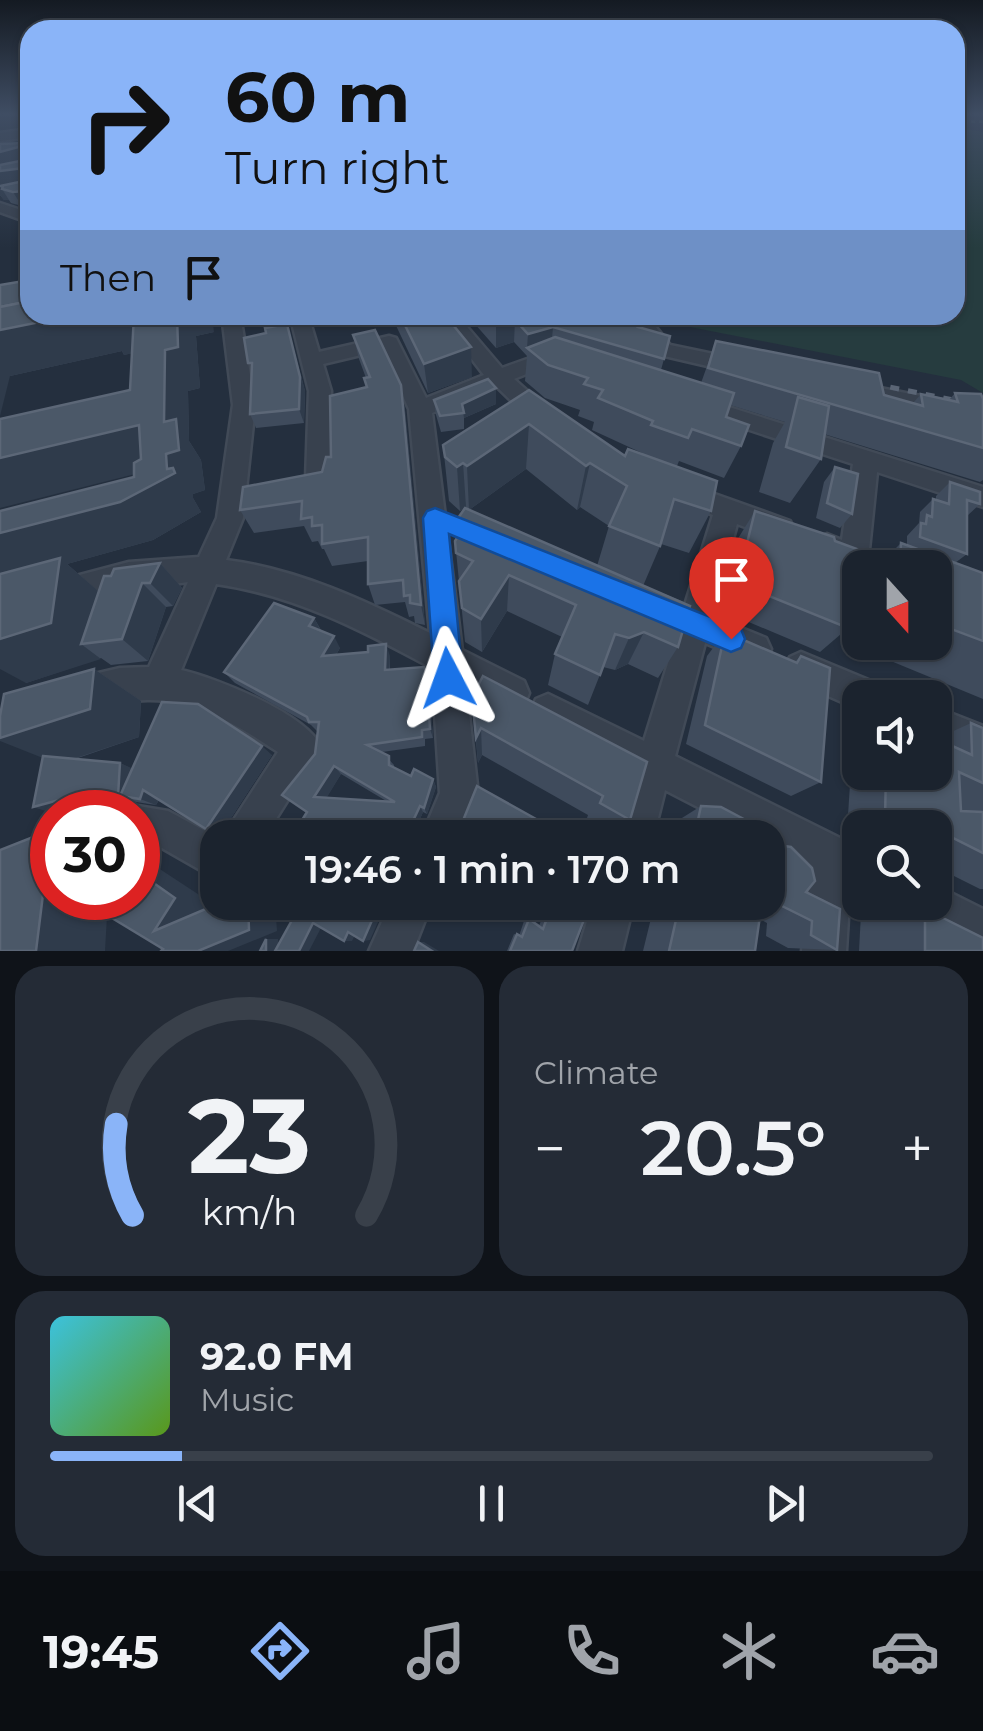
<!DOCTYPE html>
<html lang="en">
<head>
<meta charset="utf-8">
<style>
	body { margin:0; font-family:Montserrat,sans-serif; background:#242b36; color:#f1f3f6; height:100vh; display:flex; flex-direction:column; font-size:38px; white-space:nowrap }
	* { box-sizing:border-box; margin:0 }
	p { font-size:32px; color:#a0a4aa }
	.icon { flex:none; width:55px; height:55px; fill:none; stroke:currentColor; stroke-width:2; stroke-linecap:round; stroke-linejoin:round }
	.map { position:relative; height:951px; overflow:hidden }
	.side { display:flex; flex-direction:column; gap:15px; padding:15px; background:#0f1319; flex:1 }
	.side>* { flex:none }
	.guide { position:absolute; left:20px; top:20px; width:945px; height:305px; border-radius:30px; box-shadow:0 2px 8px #0004,0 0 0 2px #39404a; background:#8ab4f8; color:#111; overflow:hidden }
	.needle { width:65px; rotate:159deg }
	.tools { position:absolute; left:842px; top:550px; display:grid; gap:20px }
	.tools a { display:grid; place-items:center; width:110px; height:110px; border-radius:20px; background:#1b232e; box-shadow:0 2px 8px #0004,0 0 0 2px #39404a; font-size:50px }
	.speed { position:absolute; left:30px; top:790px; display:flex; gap:20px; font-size:50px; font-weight:700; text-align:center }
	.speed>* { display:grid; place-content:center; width:130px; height:130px; border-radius:50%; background:#1b232e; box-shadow:0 2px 8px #0004,0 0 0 2px #39404a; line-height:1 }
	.speed .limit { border:15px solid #d22; background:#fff; color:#111 }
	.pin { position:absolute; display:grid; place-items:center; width:85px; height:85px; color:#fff; margin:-102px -42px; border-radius:50% 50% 50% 0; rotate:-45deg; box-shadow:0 0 10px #0007 }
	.pin .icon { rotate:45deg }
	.me { position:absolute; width:110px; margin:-55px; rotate:356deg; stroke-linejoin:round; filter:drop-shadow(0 0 8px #0008) }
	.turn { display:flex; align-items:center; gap:35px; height:210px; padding:0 40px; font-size:45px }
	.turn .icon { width:130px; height:130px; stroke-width:2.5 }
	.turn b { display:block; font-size:70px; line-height:85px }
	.then { display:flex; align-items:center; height:95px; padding:0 40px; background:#0003; gap:20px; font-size:38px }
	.big { font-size:75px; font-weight:600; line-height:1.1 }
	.side .tile { flex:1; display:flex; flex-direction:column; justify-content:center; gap:15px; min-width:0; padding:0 35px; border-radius:30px; background:#242b36 }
	.side .dial { align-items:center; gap:0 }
	.dial svg { height:260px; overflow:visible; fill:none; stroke:#39404a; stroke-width:7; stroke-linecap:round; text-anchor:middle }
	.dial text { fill:#f1f3f6; stroke:none }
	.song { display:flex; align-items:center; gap:30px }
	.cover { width:120px; height:120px; border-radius:15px; background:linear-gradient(135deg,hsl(190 70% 55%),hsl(90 70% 35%)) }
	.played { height:10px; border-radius:5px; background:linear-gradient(90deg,#8ab4f8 15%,#39404a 15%) }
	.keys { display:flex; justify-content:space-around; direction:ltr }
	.heat { display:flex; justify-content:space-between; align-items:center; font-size:55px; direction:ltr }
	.side .tiles { flex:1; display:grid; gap:15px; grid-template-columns:1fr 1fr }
	.tile:last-child { grid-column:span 2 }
	.trip { position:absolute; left:200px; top:820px; width:585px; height:100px; border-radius:30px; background:#1b232e; box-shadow:0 2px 8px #0004,0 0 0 2px #39404a; font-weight:600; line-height:100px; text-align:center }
	.tabs { display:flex; height:160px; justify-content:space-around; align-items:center; background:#0b0e12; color:#a0a4aa }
	.tabs .icon { width:70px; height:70px }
	.tabs .selected { color:#8ab4f8 }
	.tabs b { font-size:45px; color:#f1f3f6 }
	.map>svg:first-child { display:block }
	.green { fill:#263c3f }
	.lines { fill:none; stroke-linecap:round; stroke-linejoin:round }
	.minor-casing { stroke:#414a57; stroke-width:5 }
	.path { stroke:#3f5557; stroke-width:2.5; stroke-dasharray:4 4; stroke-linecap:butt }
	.minor { fill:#38414e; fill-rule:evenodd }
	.rail { stroke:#5a6575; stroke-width:5; stroke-dasharray:9 9; stroke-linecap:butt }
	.wall { fill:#3f4b5c; fill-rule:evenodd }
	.shaded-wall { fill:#2f3b4b }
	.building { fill:#4b5868; stroke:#5c6777; stroke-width:2.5; fill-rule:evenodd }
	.route { fill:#1a73e8; stroke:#114b97; stroke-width:2.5 }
</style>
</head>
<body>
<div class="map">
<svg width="983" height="951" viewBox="0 0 983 951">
	<rect width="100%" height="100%" fill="#242f3e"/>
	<path class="green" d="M955,127L983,132V393L961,380L629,315H955Z"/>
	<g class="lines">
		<g class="minor-casing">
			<g id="minor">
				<path d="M30,129V137L0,141V133Z"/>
				<path d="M0,203L30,213V223L0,212Z"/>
				<path d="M222,315H240L255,405L243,518L226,560C298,569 366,601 430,633L409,409L382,350L323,364L331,391V487L327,494L301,500L292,497L288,490L292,483L306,479L309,391L290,315H308L319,352L389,336L396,338L426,398L484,375L438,315H457L502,368L544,353L563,355L566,360L563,365L546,366L514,379L549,410L552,416L549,422H533L496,386L432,413L462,650L524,681L529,693L524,705L512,710L466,687L478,794L460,838H421L440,793L432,668C363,631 295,595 216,584L181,670C216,678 307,714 321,747L264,838H222L278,752C238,726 199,700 150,700C125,699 96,712 73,703L68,691L73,679L120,668L149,667L188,582L103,594L0,624V596L129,562L199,557L217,518L233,405Z"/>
				<path d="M641,315L648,317L670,345L742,360L752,367L742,374L656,354L631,321Z"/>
				<path d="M860,384L976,407L983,413V462L971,453L961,419L852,396L849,391L852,386Z"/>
				<path d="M694,396L983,487V507L877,472L869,550L893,559L897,568H860V572L817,554L813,546L817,538L827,534L842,540L853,464L686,409L683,404Z"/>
				<path d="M681,482L790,521L794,529L790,537L780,540L737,524L712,616L766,638L771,649L766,660L755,664L705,643L675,756L860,848V889L850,885L846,951H802L812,866L768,843V838H758L665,790L653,838H614L634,773L536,723L531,711L536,699L548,694L644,741L678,631L647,618L643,608L647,598L658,594L685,605L713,515L672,499L668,492L672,485Z"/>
				<path d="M801,652L883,686L888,698H860V710L790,679L785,668L790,657Z"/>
				<path d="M935,707L983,726V762L935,741Z"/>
				<path d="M138,806L168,811L218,838V880L162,848L138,844V812H124Z"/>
				<path d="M935,885L983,909V951L911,917L906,902H935Z"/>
				<path d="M391,902H432L413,951H369Z"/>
				<path d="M593,902H634L622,951H578Z"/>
			</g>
		</g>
		<g class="path">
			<path d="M955,121L983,122"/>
			<path d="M955,275L957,281"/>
		</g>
		<use href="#minor" class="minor"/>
		<path class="rail" d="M855,380L983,406"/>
	</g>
	<g class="wall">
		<path d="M30,137V208L28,205L22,206L11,203L9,200H4L0,195V185L23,143Z"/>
		<path d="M0,285L30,315L214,332L196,336L200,388L188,391L189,441L201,460L205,490L193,494V498L201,512L153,540L67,564L99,592L111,576L160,563L182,588L173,606L166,607L148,661L111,665L101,658L26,683L0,511L134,477L130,390L132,353L124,355L122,351L10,376Z"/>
		<path d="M391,315H445L472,377L428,393Z"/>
		<path d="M467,315H635L634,319L642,321L640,328L664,359L661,370L701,383L716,341L913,403L921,394L949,400L955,393L983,399V480L980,482L824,434L821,459L790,503L759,492L773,443L785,422L730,405L726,417L741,446L724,478L679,461L677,466L711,511L689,553L661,544L643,586L678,647L658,678L628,664L615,670L603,667L588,705L548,685L555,654L562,637L507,611L482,652L465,642L455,541L457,537L456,521L597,566L609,526L580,507L577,510L526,469L469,510L466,507L460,511L449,501L443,445L529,390L625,456L642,453L592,430L594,422L578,416L580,410L545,398L525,381L527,356L514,342L496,348Z"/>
		<path d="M287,324L305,391L304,423L256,428L250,414L266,333Z"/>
		<path d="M353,335L401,385L405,410L425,625L415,623L414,616L409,617L405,602L375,605L368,584V561L332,566L324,549H322L318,541L312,542L304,526L254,533L240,510L322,472L366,387L364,378H366L359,359Z"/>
		<path d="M434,400L496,404L464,418V429L441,432L436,415Z"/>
		<path d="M835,467L852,514L840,528L816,518L824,482Z"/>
		<path d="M950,482L980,504L967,516V554L955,563L983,573V699L852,645L860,583V642H935V568H876L901,543L907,545V536L919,523L920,512L933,499L936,500V496Z"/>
		<path d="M755,511L848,628L820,652L718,609L737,540Z"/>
		<path d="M314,618L321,630L340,648L336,655L390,656V670L429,684L433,738L425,739V746L382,752L394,765V768L411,776L433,779L436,787L427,814L423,812L412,838H291L307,812L318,732L311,725L235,683L224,672ZM341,774L388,802L326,798Z"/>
		<path d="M725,632L794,662L801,656L821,782L791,796L686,744L707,656Z"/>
		<path d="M94,669L141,701L139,737L75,759L120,763L132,769L272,755L220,835L159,800L156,805L136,802L129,806L93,803L52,813Z"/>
		<path d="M483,676L630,820L611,836L586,821L588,815L482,755L478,763L472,697Z"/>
		<path d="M971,723L983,728V889H980L946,872V867L935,862V828H860V837L847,831L853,737L860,733V772H935L936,739Z"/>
		<path d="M701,806L765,838H671L674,823Z"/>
		<path d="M460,828L570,838H463Z"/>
		<path d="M768,840L837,950L788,948L766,936L767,923L760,919L755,951H643L655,902H768Z"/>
		<path d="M548,902H601L598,909L586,912L572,951H507L514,934L519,936L524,921L529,919L539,926Z"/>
		<path d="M925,909L983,951H859L861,913Z"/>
	</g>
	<g class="shaded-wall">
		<path d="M22,146L29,159L0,167V152Z"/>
		<path d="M24,168L30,181L0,185V171Z"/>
		<path d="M0,186H3L2,189L9,200H4L0,195Z"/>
		<path d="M24,191L30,201V208L28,205L22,206L13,192Z"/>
		<path d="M75,315H139L158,348L124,355L122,351L10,376L0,416V330Z"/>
		<path d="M177,315H212L214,332L196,336L200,388L188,391L189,441L201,460L205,490L193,494V498L201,512L153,540L67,564L105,597L81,644L101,659L26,683L0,669V533L167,469V466L0,508V458L139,425L164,422L165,350Z"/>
		<path d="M515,320L514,342L496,348V325Z"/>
		<path d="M287,324L305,391L304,423L299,409Z"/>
		<path d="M553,327L551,349L527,348L528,334Z"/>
		<path d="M471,347L472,377L428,393L424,364Z"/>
		<path d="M401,385L405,410L425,625L421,605Z"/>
		<path d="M496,388V404L464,418L462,404Z"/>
		<path d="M529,424L526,469L469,510L467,466Z"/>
		<path d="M463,463L466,507L460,511L457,467Z"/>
		<path d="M590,463L580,507L577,510L586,466Z"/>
		<path d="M160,563L182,588L173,606L150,583Z"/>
		<path d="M509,575L507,611L482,652L481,619Z"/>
		<path d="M142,583L166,607L148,661L122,639Z"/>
		<path d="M314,618L321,631L309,626Z"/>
		<path d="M644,632L628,664L615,670L629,638Z"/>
		<path d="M334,636L340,648L328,667L322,656Z"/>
		<path d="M386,644L390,656L389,681L385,670Z"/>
		<path d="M94,669L141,701L139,737L58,764L0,741V738Z"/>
		<path d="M426,672L429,684L433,738L430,729Z"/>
		<path d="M481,728L482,755L478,763L476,738Z"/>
		<path d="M262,746L272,755L220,835L206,829Z"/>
		<path d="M120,763L138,771L120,796L136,802L129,806L110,799Z"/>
		<path d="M334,766L341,774L323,804L314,797Z"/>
		<path d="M433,779L436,787L427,814L424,808Z"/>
		<path d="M143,790L160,797L156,805L140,799Z"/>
		<path d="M74,796L93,803L58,812L52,813L33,807Z"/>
		<path d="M420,806L423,812L412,838H405Z"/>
		<path d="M51,830H52V898H108L105,951H36Z"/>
		<path d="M138,859L149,862L210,902L193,931H154L138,872Z"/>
		<path d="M248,902H275L277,931L228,951H198Z"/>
		<path d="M380,902H387L370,940L363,941Z"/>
		<path d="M313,923L323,924L309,951H299Z"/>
		<path d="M348,932L356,933L352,941H344Z"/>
		<path d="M266,939H278L279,951H266Z"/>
		<path d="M418,942H424L439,951H432Z"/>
	</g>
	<g class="building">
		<path d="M26,137H30V201L26,202L24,191L13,192L2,189L3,186H0L24,181V168L0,171V165L25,160L26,150L22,146L0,152V144L23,143Z"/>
		<path d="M30,280V301L0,307V285Z"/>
		<path d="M30,301V315H75L0,330V307Z"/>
		<path d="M134,315H177L178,347L165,350L164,422L176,419L179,450L166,454L167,469L173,468L175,473L120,502L0,533V511L134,477V463L141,459L139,425L0,458V419L130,390Z"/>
		<path d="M400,315H445L471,347L424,364Z"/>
		<path d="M487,315H633L632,319L642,321L638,327L670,336L664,359L553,327L528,334L515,320L496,325Z"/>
		<path d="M287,324L300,377L299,409L250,414L252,363H248L244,338L266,333L265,328Z"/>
		<path d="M375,330L401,385L421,605L410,603V595L404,596L403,580L368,584V537L322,544V525L312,526V517L301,519L302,501L240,510L243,487L322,472L326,457H331L330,396L367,387L364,378L370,377L353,335Z"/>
		<path d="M555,337L734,393L726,417L749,425L741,446L692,429L688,438L651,425L653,421L598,398L603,390L584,384L588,378L548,365L527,348Z"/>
		<path d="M716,341L879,373L884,395L923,406L921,394L958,402L955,393L981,394L983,399V448L708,368Z"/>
		<path d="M488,379L496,388L462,404L464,413L440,416L434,400Z"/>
		<path d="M529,390L625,456L628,449L717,481L711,511L674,499L660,546L609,526L627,486L590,463L586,466L529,424L467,466L463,463L457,467L445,457L443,445Z"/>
		<path d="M798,397L829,406L821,459L786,447Z"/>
		<path d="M835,467L858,474L852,514L827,503Z"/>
		<path d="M950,482L980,492V504L967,500V554L920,537L921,523L926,524L927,515L932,517L933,499L949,504Z"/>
		<path d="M465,508L690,606L678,647L644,632L629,638L615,634L600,675L555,654L576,605L509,575L481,619L462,608L459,581L473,561L456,553L455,541L465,525L456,521Z"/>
		<path d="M755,511L834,537L835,541L857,549L848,628L737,583Z"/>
		<path d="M901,543L983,573V641L935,623V568H900Z"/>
		<path d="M60,558L51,623L0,639V574Z"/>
		<path d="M160,563L150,583H142L122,639L81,644L104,576H111L114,569Z"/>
		<path d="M274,603L314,618L309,626L334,636L322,656L368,652V646L386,644L385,670L424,667L426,672L430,729L422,730V737L367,745L389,756V765L411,776L414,769L433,779L424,808L420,806L405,838H291L307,812L282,795L315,754L319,722H309L307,717L224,672ZM334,766L395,802L314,797Z"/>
		<path d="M725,632L797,663L801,656L830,668L821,782L705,725Z"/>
		<path d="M94,669L90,709L0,738V716L4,694Z"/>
		<path d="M483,676L647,762L630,820L600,803L603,796L481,728L476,738L472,697Z"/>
		<path d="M162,702L198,704L262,746L206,829L143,790L140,799L120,796Z"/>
		<path d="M971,723L983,728V783L959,772L961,811L983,812V853L937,830L935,834V828H903L885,819L886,772H935V738L972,755Z"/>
		<path d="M43,756L120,763L118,796L110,799L74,796L33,807Z"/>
		<path d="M477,786L570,838H477L460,828Z"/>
		<path d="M701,806L721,807L753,824L765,838H694Z"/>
		<path d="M261,826L277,838H254Z"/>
		<path d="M51,830L36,951H0V850Z"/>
		<path d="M768,840L771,844L791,847L812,868L815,881L806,892L840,909L837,950L811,935L812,921L768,899Z"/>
		<path d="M138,872L175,898L154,931L222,902H248L249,930L198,951H161L163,949L79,898H138Z"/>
		<path d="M283,902H380L363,941L348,932L344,941L313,923L299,951H275L297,911Z"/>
		<path d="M553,902H601L598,909L590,904L572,951H510L517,934L522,937L529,919L543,929Z"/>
		<path d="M680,902H762L755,951H669Z"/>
		<path d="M925,909L983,938V951H925Z"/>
		<path d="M266,939V951H260Z"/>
		<path d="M418,942L432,951H414Z"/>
	</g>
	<linearGradient id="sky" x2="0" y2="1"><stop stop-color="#141a22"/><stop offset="0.46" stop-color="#3f4d63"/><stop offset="1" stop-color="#3f4d63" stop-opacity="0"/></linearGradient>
	<rect width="983" height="248" fill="url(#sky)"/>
	<path class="route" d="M435,508L741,629L745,639L741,648L731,652L449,534L463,678L459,689L448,693L438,689L434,678L423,518L427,511Z"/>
</svg>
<div class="tools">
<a><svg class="needle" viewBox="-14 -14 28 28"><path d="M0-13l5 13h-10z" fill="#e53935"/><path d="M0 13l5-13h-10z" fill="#a0a4aa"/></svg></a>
<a><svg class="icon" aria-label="sound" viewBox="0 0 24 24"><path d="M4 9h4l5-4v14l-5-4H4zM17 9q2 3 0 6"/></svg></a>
<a><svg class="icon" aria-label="search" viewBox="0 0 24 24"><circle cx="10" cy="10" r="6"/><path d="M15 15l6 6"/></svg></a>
</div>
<div class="speed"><div class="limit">30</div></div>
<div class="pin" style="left:731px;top:639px;background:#d93025"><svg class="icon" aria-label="arrive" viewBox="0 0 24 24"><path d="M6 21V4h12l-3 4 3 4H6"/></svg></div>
<svg class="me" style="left:448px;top:678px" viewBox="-20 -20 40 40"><path d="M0-17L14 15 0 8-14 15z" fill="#1a73e8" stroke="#fff" stroke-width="4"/></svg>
<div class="trip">19:46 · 1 min · 170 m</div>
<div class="guide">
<div class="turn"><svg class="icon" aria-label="right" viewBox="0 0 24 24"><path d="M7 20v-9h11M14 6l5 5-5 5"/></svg><div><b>60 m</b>Turn right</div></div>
<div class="then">Then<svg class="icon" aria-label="arrive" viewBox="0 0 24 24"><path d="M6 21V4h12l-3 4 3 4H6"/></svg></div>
</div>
</div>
<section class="side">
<div class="tiles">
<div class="tile dial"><svg viewBox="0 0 100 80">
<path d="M14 69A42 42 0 1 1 86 69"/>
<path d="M14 69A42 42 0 0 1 9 41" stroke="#8ab4f8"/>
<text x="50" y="56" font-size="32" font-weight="700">23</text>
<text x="50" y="72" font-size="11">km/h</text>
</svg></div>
<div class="tile"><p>Climate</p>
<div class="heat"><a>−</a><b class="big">20.5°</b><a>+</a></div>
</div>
<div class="tile">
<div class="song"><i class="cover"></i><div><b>92.0 FM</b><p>Music</p></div></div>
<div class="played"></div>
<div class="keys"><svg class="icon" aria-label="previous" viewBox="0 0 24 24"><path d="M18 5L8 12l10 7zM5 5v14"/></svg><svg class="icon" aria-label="pause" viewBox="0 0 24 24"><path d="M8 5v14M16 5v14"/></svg><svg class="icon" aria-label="next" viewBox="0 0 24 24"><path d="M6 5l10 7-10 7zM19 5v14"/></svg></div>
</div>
</div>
</section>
<nav class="tabs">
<b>19:45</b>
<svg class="icon selected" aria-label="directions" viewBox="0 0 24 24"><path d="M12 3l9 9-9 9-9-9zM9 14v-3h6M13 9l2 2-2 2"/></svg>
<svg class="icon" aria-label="music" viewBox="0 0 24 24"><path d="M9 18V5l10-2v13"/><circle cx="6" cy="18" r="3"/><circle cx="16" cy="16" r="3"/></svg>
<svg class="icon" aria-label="phone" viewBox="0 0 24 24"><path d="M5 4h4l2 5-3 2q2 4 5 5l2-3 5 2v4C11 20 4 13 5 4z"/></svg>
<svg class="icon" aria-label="climate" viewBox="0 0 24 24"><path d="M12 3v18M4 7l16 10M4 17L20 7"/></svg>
<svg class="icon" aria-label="car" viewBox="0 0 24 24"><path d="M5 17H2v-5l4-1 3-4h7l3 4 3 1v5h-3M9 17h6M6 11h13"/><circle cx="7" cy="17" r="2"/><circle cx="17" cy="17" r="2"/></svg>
</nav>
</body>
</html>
